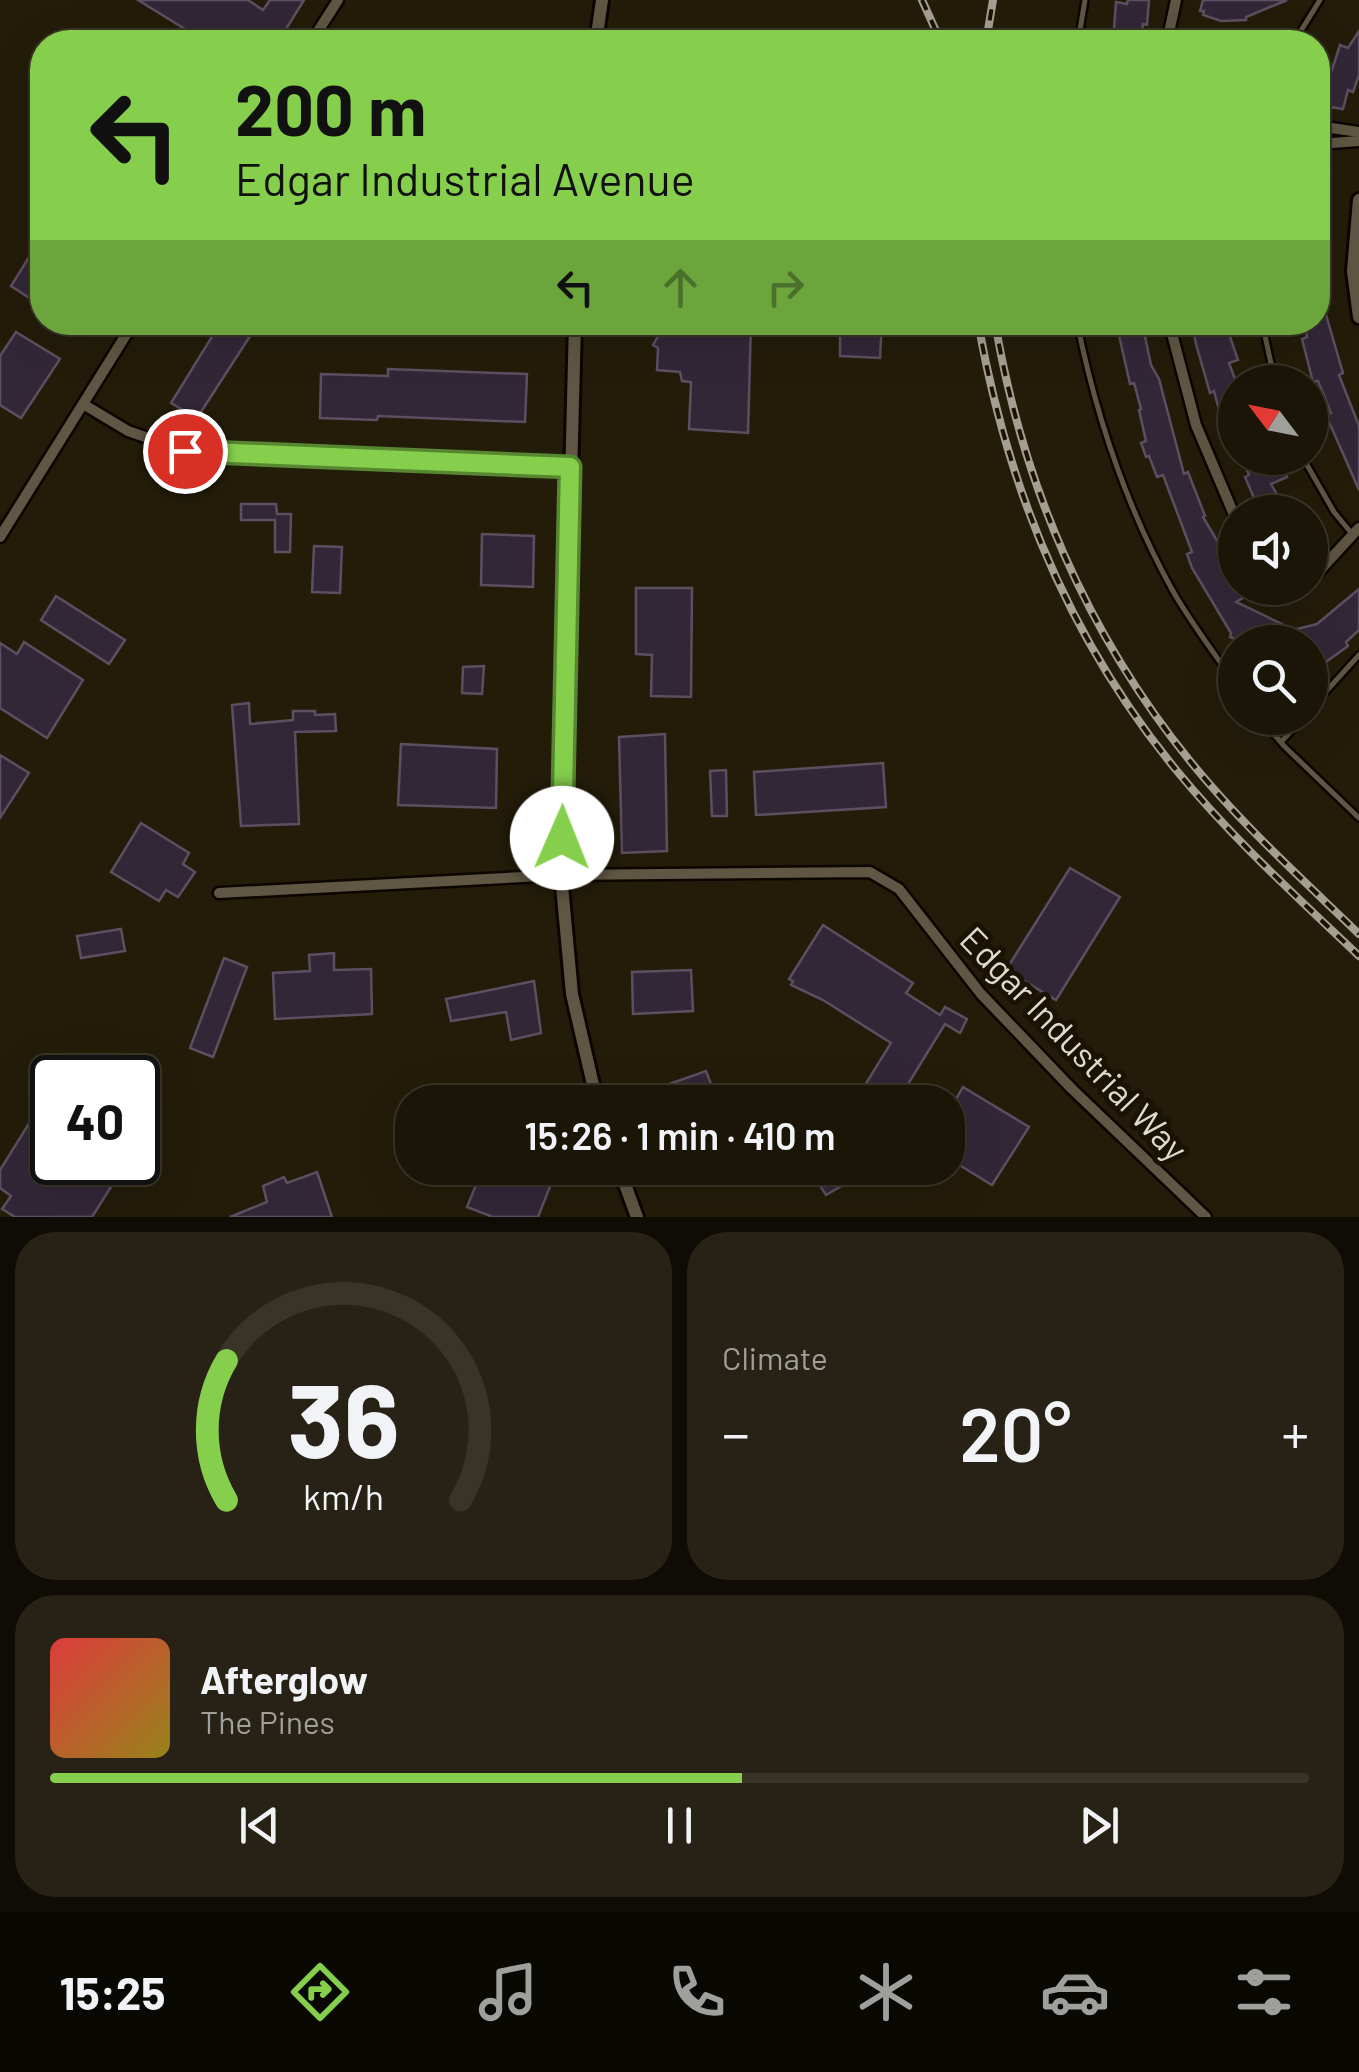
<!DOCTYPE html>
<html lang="en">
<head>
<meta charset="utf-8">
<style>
	body { margin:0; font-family:Barlow,sans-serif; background:#272215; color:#f1f3f6; height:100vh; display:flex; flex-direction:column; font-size:38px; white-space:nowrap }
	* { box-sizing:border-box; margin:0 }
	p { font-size:32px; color:#9f9f9b }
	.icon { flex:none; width:55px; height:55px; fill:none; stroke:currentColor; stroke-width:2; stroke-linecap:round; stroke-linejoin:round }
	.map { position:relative; height:1217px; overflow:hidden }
	.panel { display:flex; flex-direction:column; gap:15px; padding:15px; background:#0e0c04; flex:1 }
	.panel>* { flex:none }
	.hud { position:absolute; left:30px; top:30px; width:1300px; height:305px; border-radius:40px; box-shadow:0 10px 40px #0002,0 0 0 2px #383428; background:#86cf4c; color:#111; overflow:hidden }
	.needle { width:65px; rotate:302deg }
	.buttons { position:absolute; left:1218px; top:365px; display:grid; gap:20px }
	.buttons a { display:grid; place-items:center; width:110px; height:110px; border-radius:50%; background:#1a1507; box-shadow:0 10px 40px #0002,0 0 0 2px #383428; font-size:50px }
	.speed { position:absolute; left:30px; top:1055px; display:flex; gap:20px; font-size:50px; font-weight:700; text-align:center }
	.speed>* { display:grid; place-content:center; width:130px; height:130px; border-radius:50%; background:#1a1507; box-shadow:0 10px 40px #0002,0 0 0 2px #383428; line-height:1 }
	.speed .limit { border:5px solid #111; border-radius:15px; background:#fff; color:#111 }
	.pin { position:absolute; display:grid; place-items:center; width:85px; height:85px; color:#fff; margin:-42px; border:5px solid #fff; border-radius:50%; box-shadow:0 2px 10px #0007 }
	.me { position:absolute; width:110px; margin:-55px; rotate:1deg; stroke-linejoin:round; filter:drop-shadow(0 0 8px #0008) }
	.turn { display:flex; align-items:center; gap:35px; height:210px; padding:0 40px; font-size:45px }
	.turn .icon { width:130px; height:130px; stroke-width:2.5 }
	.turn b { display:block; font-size:70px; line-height:85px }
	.lanes { display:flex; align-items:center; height:95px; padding:0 40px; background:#0003; justify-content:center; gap:50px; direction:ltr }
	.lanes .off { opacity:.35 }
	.big { font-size:75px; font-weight:600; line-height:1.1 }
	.panel .tile { flex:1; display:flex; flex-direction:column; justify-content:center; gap:15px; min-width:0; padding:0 35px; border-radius:40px; background:#272215 }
	.panel .dial { align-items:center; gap:0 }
	.dial svg { height:260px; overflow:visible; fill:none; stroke:#383428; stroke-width:7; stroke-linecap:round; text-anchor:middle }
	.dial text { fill:#f1f3f6; stroke:none }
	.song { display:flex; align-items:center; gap:30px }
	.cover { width:120px; height:120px; border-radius:15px; background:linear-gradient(135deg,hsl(0 70% 55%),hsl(50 70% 35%)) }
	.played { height:10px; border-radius:5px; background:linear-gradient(90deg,#86cf4c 55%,#383428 55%) }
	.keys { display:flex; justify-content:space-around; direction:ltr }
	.heat { display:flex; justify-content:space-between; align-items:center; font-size:55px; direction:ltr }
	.panel .tiles { flex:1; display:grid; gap:15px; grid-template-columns:1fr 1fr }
	.tile:last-child { grid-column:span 2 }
	.trip { position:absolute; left:395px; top:1085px; width:570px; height:100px; border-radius:40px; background:#1a1507; box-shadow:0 10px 40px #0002,0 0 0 2px #383428; font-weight:600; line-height:100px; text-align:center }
	.tab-bar { display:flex; height:160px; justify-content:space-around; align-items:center; background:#0a0803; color:#9f9f9b }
	.tab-bar .icon { width:70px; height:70px }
	.tab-bar .selected { color:#86cf4c }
	.tab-bar b { font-size:45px; color:#f1f3f6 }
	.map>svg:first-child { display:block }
	.building { fill:#322737; stroke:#5c4f61; stroke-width:2.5 }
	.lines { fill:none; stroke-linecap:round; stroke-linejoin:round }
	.service-casing { stroke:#0c0600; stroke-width:10 }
	.minor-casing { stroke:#0c0600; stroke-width:15 }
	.tertiary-casing { stroke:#0c0600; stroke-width:18 }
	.service { stroke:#5f5743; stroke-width:5 }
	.minor { stroke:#5f5743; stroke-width:10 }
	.tertiary { stroke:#5f5743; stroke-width:12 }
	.rail-casing { stroke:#a49f91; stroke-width:8 }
	.rail { stroke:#1a1303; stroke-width:4; stroke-dasharray:11; stroke-linecap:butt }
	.route-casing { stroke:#578731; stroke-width:25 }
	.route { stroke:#86cf4c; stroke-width:18 }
	.labels { text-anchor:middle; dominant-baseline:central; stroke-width:10; stroke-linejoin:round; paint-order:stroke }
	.street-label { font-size:35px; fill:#dedace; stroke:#1a1303 }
</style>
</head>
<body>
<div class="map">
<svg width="1359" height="1217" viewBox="0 0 1359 1217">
	<rect width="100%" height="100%" fill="#231c09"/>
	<g class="building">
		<path d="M138,0H248L263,10L270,0H304L278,42H206Z"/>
		<path d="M1128,0H1149L1147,25L1143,24L1140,42H1113L1116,2L1127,4Z"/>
		<path d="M1203,0H1287L1246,17V20L1221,21L1203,15L1204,11H1200Z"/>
		<path d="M1359,31V75L1353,92L1348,90L1343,109L1318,105L1321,86L1326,88L1340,45L1348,48Z"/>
		<path d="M1318,168L1331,170L1325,236L1318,235Z"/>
		<path d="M42,236V306L11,286Z"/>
		<path d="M1318,301H1322L1343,373L1339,375L1359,426V490L1326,415L1331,413L1318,381L1313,382L1302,339L1307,337L1305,322H1318Z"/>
		<path d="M221,322H242L254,330L197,418L171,403Z"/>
		<path d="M659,322H751L748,433L689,429L691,382L682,381L680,372L657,370L658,348L653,345L658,336Z"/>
		<path d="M855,322H882L880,358L840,356V326H855Z"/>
		<path d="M1116,322H1142L1151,365L1159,379L1184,474L1188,472L1205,516L1203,517L1218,542L1228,568L1232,566L1235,571V588H1244L1248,595L1236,602L1282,624L1277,634L1317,624L1359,589V630L1346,642L1348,646L1323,664L1310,667V642H1242L1230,637L1231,633L1192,568L1187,554L1192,552L1163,475L1157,477L1149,456L1146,457L1141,443L1146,441L1139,410L1141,409L1134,383L1130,384Z"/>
		<path d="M1202,322H1225L1238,360L1229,363L1235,379V437L1227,440L1214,391L1210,393L1196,344L1193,330L1204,328Z"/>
		<path d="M16,332L60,359L21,418L0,405V356Z"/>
		<path d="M388,369L527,374L525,422L378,416L377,420L320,418L321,374L388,376Z"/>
		<path d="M1242,458H1278L1287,477L1271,484L1287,512H1260L1245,477L1249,475Z"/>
		<path d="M241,504H276L277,514H291L290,552H275V520H241Z"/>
		<path d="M482,534L534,536L533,587L481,585Z"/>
		<path d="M314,546L342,547L340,593L312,592Z"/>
		<path d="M636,588H692L691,697L651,696L652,655L636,654Z"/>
		<path d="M56,596L125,640L109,664L41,620Z"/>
		<path d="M24,642L83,680L47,738L0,708V643L17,654Z"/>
		<path d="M484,666L482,694L462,693L463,667Z"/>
		<path d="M249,703L250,724L293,720V711H315V715L335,714L336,731L295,732L299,824L241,826L232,705Z"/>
		<path d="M665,734L667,851L622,853L619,737Z"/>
		<path d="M401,744L497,749L496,808L398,805Z"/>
		<path d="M0,755L29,773L0,818Z"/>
		<path d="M883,763L886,807L756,815L754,772Z"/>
		<path d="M726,770L727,816H712L710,771Z"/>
		<path d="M141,823L189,853L183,864L195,872L178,897L166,890L159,901L111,872Z"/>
		<path d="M1070,868L1120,897L1056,1000L1006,970Z"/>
		<path d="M823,925L913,983L906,993L940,1015L945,1007L967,1019L960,1033L945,1024L897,1102H864L857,1098L891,1043L823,1000L791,985L793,981L789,979Z"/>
		<path d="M121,929L125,951L81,958L77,936Z"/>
		<path d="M334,953V970L371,969L372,1014L275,1019L273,973L310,971L309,955Z"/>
		<path d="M224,958L247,967L213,1057L190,1048Z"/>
		<path d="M691,970L693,1011L633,1014L632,972Z"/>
		<path d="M534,981L541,1033L511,1040L506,1012L451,1021L446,999Z"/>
		<path d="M706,1071L718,1102H656L652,1090Z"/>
		<path d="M963,1087L1029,1127L992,1185L948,1158V1113Z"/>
		<path d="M28,1125L52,1140V1162H89L116,1179L92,1217H15L2,1209L11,1196L0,1188V1170Z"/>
		<path d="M483,1168H524L536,1172L538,1168L555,1174L538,1217H493L467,1207Z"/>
		<path d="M809,1168H855L860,1175L826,1195Z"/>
		<path d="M317,1172L332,1217H230L267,1202L263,1186L284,1177L287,1183Z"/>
	</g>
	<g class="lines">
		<g class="service-casing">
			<g id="service">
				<path d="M1171,36L1296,38"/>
				<path d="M1078,42L1085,0"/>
				<path d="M1294,42L1320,0"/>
				<path d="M1077,322C1096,416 1127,509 1174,593C1192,624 1214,653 1235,683"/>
				<path d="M1262,322L1275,382"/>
				<path d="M1303,458L1334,512L1353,535"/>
				<path d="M1310,709L1359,655"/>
				<path d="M1260,718L1284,746L1359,818"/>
				<path d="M1281,742L1303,718"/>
			</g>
		</g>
		<g class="minor-casing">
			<g id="minor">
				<path d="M311,42L338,0"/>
				<path d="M1167,42L1176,0"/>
				<path d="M1318,126L1359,132"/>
				<path d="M1318,144L1359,141"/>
				<path d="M1169,322L1196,425L1235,517"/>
				<path d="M83,404L128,431L185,451L570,467"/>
				<path d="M0,537L134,322"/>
				<path d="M1310,581L1359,528"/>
				<path d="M1282,588H1299"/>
				<path d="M219,893L561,875L870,872L899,889L981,994L1072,1089L1206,1217"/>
			</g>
		</g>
		<g class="tertiary-casing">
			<g id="tertiary">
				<path d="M596,42L602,0"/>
				<path d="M1359,200L1353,271L1359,317"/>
				<path d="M575,322L561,875L572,994L597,1102"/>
				<path d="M619,1168L637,1217"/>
			</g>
		</g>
		<use href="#service" class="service"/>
		<use href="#minor" class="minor"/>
		<use href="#tertiary" class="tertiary"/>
		<g class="rail-casing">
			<g id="rail">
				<path d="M922,0L941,42"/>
				<path d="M986,42L993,0"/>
				<path d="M978,322C1007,487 1070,641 1177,771C1232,838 1296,896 1359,956"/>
				<path d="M995,322C1022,483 1087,634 1190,761C1241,824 1301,878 1359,934"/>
			</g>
		</g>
		<use href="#rail" class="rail"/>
	</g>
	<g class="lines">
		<g class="route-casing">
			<path id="route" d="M185,451L570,467L562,838"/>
		</g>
		<use href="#route" class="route"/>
	</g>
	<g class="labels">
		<g class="street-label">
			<text transform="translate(1075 1043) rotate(46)">Edgar Industrial Way</text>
		</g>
	</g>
</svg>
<div class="buttons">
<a><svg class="needle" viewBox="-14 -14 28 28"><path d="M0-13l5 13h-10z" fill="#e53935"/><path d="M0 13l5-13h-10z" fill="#9f9f9b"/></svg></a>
<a><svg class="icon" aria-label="sound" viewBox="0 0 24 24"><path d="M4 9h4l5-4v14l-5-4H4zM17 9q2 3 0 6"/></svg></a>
<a><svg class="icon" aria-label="search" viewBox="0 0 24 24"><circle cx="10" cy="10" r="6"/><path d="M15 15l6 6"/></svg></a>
</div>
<div class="speed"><div class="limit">40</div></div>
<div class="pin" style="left:185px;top:451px;background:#d93025"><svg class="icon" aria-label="arrive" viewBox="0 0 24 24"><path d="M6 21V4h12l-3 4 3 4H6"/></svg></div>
<svg class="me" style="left:562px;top:838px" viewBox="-20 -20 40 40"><circle r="19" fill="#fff"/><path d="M0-13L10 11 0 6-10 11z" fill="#86cf4c"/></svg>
<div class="trip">15:26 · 1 min · 410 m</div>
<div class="hud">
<div class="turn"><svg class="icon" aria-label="left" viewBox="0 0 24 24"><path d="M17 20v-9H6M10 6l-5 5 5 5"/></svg><div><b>200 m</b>Edgar Industrial Avenue</div></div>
<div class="lanes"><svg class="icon" aria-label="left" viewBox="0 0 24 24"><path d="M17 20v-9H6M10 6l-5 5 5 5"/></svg><svg class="icon off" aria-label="ahead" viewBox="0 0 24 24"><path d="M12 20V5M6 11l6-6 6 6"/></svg><svg class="icon off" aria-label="right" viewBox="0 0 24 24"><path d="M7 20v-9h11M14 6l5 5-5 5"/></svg></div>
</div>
</div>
<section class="panel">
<div class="tiles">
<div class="tile dial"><svg viewBox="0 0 100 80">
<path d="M14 69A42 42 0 1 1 86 69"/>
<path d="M14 69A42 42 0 0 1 14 26" stroke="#86cf4c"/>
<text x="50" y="56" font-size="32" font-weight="700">36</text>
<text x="50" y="72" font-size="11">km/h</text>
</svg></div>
<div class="tile"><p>Climate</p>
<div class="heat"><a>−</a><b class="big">20°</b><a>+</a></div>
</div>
<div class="tile">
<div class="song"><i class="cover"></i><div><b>Afterglow</b><p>The Pines</p></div></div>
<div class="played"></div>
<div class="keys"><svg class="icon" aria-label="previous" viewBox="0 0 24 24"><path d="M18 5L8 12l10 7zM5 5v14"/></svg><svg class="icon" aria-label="pause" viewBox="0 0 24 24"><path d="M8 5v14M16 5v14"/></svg><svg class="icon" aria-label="next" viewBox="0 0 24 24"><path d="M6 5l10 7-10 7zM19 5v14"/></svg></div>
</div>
</div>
</section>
<nav class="tab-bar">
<b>15:25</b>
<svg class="icon selected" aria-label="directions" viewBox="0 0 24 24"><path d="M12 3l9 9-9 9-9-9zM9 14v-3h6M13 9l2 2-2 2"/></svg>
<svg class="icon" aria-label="music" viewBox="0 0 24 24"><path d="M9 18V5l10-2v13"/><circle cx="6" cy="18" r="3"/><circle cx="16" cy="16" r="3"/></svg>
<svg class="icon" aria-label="phone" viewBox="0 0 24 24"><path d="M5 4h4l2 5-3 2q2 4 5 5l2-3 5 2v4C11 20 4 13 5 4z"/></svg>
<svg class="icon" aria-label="climate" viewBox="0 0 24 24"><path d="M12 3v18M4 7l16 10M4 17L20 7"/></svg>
<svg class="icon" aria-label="car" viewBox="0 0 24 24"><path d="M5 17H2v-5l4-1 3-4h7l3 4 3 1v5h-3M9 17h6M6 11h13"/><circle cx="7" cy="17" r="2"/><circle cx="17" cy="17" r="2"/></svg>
<svg class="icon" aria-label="filters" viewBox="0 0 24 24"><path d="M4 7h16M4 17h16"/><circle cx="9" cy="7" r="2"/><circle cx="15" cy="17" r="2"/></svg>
</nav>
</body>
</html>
